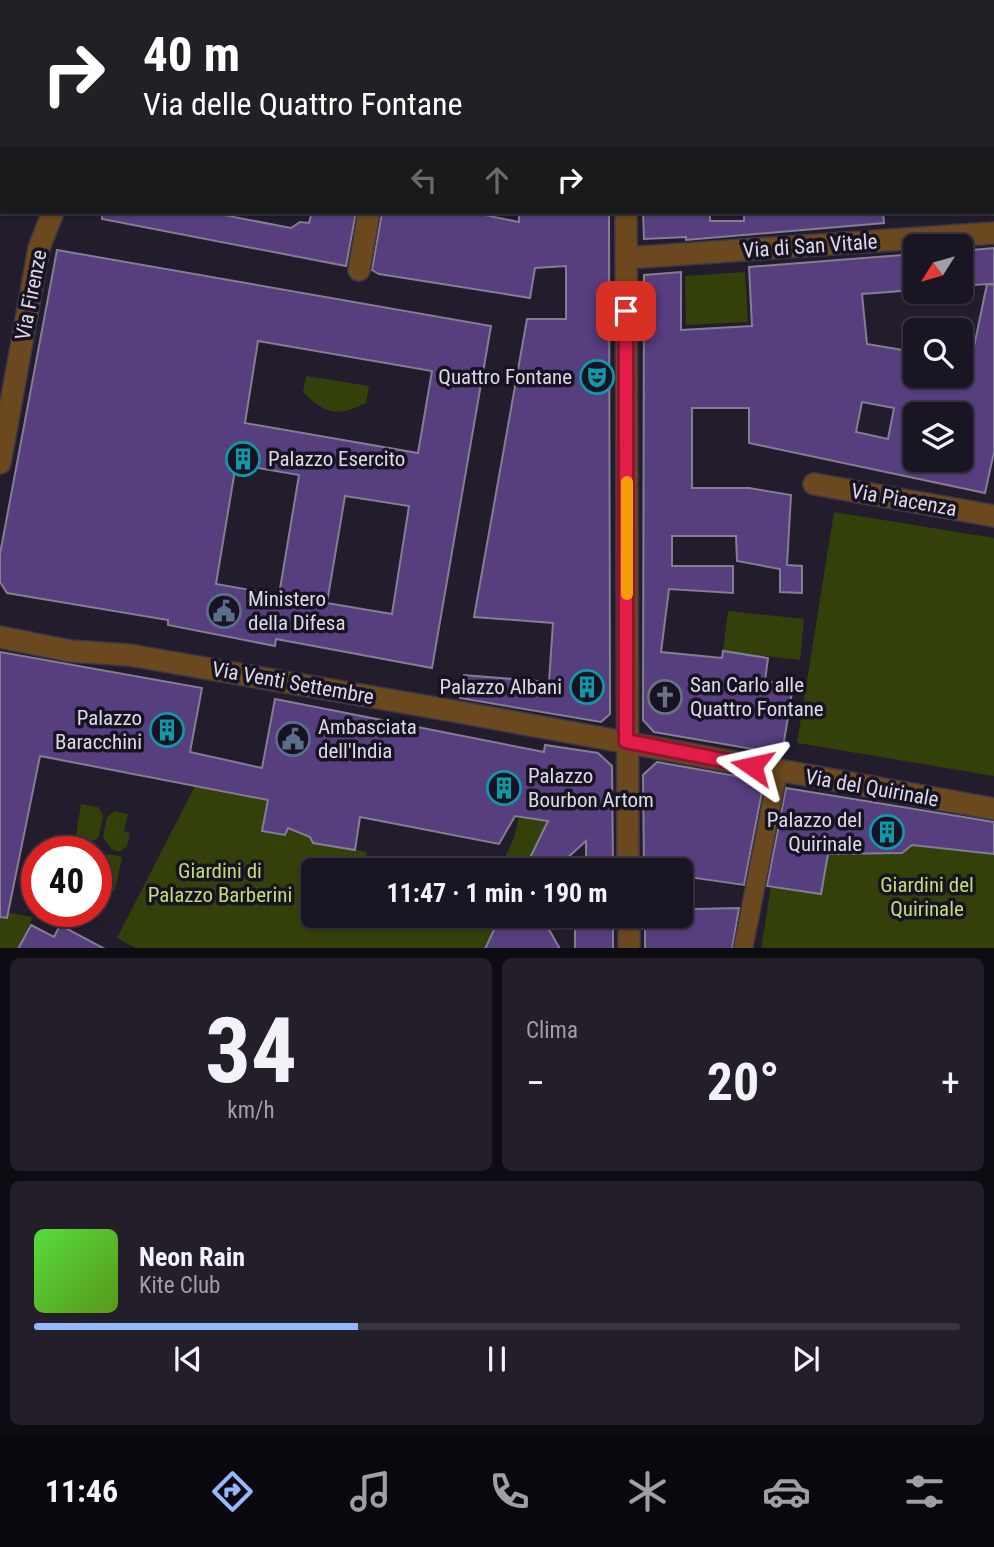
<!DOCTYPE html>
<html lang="it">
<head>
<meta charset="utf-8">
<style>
	body { margin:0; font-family:"Roboto Condensed",sans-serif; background:#231e2a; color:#f1f3f6; height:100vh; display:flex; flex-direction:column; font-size:26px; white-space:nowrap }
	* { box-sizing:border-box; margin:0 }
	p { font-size:23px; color:#9f9fa5 }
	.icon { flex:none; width:38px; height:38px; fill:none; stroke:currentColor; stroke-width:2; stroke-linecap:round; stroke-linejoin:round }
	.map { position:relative; height:948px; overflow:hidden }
	.details { display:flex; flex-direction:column; gap:10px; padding:10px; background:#0e0c13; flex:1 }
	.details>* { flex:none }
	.banner { position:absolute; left:0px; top:0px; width:994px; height:214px; box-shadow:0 2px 5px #0004,0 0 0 2px #383440; background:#202124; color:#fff; overflow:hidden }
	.needle { width:46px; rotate:233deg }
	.tools { position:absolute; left:903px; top:234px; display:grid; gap:14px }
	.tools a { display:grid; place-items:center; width:70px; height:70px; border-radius:10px; background:#1a1522; box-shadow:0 2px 5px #0004,0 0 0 2px #383440; font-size:35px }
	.speed { position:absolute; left:21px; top:836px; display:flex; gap:14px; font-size:35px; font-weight:700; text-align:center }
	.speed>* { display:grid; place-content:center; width:91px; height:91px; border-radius:50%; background:#1a1522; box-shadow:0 2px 5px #0004,0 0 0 2px #383440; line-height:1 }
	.speed .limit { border:10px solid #d22; background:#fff; color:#111 }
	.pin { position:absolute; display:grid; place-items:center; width:60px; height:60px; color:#fff; margin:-30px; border-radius:14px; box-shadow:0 4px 10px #0006 }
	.me { position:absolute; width:77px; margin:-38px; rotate:281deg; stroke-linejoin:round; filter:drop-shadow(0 0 5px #0008) }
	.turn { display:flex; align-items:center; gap:24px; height:147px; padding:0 28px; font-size:32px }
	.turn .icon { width:91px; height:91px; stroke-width:2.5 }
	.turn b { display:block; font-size:49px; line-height:60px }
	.lanes { display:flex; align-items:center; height:66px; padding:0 28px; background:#0003; justify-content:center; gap:35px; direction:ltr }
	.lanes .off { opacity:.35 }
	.big { font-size:52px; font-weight:700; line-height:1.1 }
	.details .widget { flex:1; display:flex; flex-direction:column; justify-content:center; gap:10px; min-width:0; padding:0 24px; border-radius:10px; background:#231e2a }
	.details .dial { align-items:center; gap:0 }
	.dial b { font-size:91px; line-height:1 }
	.song { display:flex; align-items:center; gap:21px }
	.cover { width:84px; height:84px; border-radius:10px; background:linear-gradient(135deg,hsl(110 70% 55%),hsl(90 70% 35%)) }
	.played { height:7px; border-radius:4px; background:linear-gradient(90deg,#94b7fd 35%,#383440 35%) }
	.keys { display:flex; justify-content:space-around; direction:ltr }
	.heat { display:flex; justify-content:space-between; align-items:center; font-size:38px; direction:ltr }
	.details .tiles { flex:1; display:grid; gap:10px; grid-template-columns:1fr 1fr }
	.widget:last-child { grid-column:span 2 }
	.trip { position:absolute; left:301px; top:858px; width:392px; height:70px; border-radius:10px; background:#1a1522; box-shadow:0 2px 5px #0004,0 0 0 2px #383440; font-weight:700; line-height:70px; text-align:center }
	.tabs { display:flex; height:112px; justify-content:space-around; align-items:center; background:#0a080e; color:#9f9fa5 }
	.tabs .icon { width:49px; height:49px }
	.tabs .selected { color:#94b7fd }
	.tabs b { font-size:32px; color:#f1f3f6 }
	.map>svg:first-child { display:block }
	.green { fill:#33400a }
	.building { fill:#563e7f; stroke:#847e93; stroke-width:2; fill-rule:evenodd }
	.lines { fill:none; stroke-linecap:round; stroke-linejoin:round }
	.pedestrian-casing { stroke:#3c3747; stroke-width:21 }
	.minor-casing { stroke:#3c3747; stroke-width:24 }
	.tertiary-casing { stroke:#3c3747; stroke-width:24 }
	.pedestrian { stroke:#6b481d; stroke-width:18 }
	.minor { stroke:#6b481d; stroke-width:21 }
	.tertiary { stroke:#6b481d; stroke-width:21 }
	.route-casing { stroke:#92132f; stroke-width:18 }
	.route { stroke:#e11d48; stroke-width:12 }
	.slow { stroke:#f59e0b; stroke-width:12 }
	.labels { text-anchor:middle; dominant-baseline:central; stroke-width:7; stroke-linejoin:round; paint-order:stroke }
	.street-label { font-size:21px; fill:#dddae5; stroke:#181323 }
	.poi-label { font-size:21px; fill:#dddae5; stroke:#181323; text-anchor:start }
	.park-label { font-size:21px; fill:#c1de75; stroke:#181323 }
</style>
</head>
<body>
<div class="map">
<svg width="994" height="949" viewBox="0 0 994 949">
	<rect width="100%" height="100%" fill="#221c2d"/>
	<g class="green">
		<path d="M745,272L748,322L686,325L685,276Z"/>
		<path d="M306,376L369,386L366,403C338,417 326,415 303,392Z"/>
		<path d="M834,512L994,538V776L797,743Z"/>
		<path d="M728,611L804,619L800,660L723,651Z"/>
		<path d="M195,786L294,805L293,811L267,806L262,831L284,835L287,829L294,825L319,843L367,852L363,870H313V915H501L485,948L137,949L117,938Z"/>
		<path d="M81,804L98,807L103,815L99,837L87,844L79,842L76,835Z"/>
		<path d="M115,811L128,814L124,831L130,833L127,846L120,852L111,849L103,837L107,817Z"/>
		<path d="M519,817L548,821L524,870H499L514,838Z"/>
		<path d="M912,845L994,854V948L761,949L771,886L821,894L828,854Z"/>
		<path d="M108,854L122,857L115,890L96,886L101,860Z"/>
		<path d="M0,911L33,917L19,948L0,949Z"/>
	</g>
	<g class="building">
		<path d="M102,212H208L291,228L300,222L309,223L312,212H356L346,266L102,219Z"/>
		<path d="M382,212H470L519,222V212H609L610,714L601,722L460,698L464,675L549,682L553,623L474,617L527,319H566V266L535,268L530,298L379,274L372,270Z"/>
		<path d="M643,212H710V221H744V212H883L884,223L686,240V237L644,239Z"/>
		<path d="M994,248V284H988L994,285V452L985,493L749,443V408H692V488H749L791,495L787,565L802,566V593L780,592V569L737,561L736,536H672V566H733V593L669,589L661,652L722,658L723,651L768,658L765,681L793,686L782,754L654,732L643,720L644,275L681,272V330L752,326L749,267L915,254V290L862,294L867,344L915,352V376H961V359L971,361L987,284L961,286V251ZM862,402L894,408L888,439L856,432ZM915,415H961V460H915Z"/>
		<path d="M57,250L491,326L432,668L276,639L275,646L168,625V620L7,593L0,582V554ZM258,341L432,371L418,453L245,423ZM236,464L299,475L279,595L216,584ZM345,496L409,506L392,614L327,603Z"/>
		<path d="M0,652L202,688L190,752L262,768L275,699L544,752L545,745L598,753L612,766L613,870H586V841L554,870H524L548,821L515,816L499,844L360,817L355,850L313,843L310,837L288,828L285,835L262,831L268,800L40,756L7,918L0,917Z"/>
		<path d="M657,762L764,781L744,885L681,876V870H644L643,775Z"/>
		<path d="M786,788L994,822V854L912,845L902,853L828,854L821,894L767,886Z"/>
		<path d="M681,896L695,909L739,908L732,949H645V915H681Z"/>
		<path d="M501,915H536L543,919L560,949H485Z"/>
		<rect x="575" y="915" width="38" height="34"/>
		<path d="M31,925L54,937L60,925L105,949H18Z"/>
	</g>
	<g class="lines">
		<g class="pedestrian-casing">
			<path id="pedestrian" d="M743,949L778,771"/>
		</g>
		<g class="minor-casing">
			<g id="minor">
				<path d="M148,2L149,0"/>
				<path d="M397,2V0"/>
				<path d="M828,2V0"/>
				<path d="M0,105L2,106"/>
				<path d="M626,258L994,233"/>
				<path d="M359,270L369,212"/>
				<path d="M0,463L39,248L53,212"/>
				<path d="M814,484L994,516"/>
			</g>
		</g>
		<g class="tertiary-casing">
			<g id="tertiary">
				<path d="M462,0L470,2"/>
				<path d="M625,0V2"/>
				<path d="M992,109H994"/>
				<path d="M626,212L628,870"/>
				<path d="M0,637L70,651L129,655L442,709L994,809"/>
				<path d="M629,915V949"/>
			</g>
		</g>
		<use href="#pedestrian" class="pedestrian"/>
		<use href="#minor" class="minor"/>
		<use href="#tertiary" class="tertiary"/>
	</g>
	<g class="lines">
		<g class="route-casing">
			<path id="route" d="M626,311V741L752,766"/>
		</g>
		<use href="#route" class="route"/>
		<path class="slow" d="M627,482V594"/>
	</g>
	<defs>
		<g id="theatre-ring" transform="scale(1.75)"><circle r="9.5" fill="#181323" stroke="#0f9aa8" stroke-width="1.5"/><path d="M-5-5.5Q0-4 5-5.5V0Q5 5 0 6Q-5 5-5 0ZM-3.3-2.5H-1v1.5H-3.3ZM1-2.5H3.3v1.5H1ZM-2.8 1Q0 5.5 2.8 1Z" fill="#0f9aa8"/></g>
		<g id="building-ring" transform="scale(1.75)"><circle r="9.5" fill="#181323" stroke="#0f9aa8" stroke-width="1.5"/><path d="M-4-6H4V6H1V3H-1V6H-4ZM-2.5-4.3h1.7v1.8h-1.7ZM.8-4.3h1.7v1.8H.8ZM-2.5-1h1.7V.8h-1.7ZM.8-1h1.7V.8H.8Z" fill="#0f9aa8"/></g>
		<g id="civic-ring" transform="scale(1.75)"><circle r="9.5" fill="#181323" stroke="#5c6f8a" stroke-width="1.5"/><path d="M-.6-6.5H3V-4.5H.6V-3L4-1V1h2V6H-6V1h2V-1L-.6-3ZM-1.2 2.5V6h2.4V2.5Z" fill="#5c6f8a"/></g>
		<g id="church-ring" transform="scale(1.75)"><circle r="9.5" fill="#181323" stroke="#6b7280" stroke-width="1.5"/><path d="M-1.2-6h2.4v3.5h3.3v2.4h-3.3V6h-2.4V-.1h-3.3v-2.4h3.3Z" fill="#6b7280"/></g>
	</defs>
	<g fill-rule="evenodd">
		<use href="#theatre-ring" x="597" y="377"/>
		<use href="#building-ring" x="243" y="459"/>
		<use href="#civic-ring" x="224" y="611"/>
		<use href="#building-ring" x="587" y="687"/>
		<use href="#church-ring" x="665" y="697"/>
		<use href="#building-ring" x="167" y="730"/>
		<use href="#civic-ring" x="293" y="739"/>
		<use href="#building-ring" x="504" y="788"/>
		<use href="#building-ring" x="887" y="832"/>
	</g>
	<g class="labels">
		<g class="street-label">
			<text transform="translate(810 246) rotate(-4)">Via di San Vitale</text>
			<text transform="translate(31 295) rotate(-79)">Via Firenze</text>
			<text transform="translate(904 500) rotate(10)">Via Piacenza</text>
			<text transform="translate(293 683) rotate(10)">Via Venti Settembre</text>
			<text transform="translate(872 788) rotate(10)">Via del Quirinale</text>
		</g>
		<g class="poi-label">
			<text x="572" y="377" text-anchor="end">Quattro Fontane</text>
			<text x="268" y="459">Palazzo Esercito</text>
			<text x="248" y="599">Ministero<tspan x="248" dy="24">della Difesa</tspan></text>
			<text x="690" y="685">San Carlo alle<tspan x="690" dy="24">Quattro Fontane</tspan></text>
			<text x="562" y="687" text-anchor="end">Palazzo Albani</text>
			<text x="142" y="718" text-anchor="end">Palazzo<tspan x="142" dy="24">Baracchini</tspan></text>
			<text x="318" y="727">Ambasciata<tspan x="318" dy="24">dell'India</tspan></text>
			<text x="528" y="776">Palazzo<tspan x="528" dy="24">Bourbon Artom</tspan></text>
			<text x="862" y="820" text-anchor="end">Palazzo del<tspan x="862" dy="24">Quirinale</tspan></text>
		</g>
		<g class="park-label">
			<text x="220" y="871">Giardini di<tspan x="220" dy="24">Palazzo Barberini</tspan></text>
			<text x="927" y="885">Giardini del<tspan x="927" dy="24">Quirinale</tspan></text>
		</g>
	</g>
</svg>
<div class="tools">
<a><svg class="needle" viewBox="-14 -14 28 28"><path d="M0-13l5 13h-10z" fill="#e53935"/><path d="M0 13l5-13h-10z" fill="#9f9fa5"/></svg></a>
<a><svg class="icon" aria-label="search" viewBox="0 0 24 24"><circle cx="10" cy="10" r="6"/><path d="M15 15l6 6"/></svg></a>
<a><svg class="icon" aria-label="layers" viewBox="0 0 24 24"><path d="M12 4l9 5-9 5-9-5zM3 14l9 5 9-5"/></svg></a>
</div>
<div class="speed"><div class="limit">40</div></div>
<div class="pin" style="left:626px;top:311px;background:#d93025"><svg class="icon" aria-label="arrive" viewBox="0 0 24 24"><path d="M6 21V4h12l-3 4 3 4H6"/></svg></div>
<svg class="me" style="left:752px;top:766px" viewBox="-20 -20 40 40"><path d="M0-17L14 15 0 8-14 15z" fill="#e11d48" stroke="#fff" stroke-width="4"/></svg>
<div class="trip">11:47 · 1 min · 190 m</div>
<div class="banner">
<div class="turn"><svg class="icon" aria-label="right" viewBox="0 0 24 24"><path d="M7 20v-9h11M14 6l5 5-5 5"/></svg><div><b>40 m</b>Via delle Quattro Fontane</div></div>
<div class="lanes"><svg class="icon off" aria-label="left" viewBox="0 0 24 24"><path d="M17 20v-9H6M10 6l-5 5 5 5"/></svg><svg class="icon off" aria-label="ahead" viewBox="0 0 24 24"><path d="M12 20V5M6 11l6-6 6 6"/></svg><svg class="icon" aria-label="right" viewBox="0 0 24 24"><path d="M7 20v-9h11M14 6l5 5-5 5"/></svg></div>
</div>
</div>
<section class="details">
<div class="tiles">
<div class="widget dial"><b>34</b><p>km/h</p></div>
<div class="widget"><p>Clima</p>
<div class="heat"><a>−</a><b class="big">20°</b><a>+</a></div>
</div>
<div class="widget">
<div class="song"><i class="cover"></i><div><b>Neon Rain</b><p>Kite Club</p></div></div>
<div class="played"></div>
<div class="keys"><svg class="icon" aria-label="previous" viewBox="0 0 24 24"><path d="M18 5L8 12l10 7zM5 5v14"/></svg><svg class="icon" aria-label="pause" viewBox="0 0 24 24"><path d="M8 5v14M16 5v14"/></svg><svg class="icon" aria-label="next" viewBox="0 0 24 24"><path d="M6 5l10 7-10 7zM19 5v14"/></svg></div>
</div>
</div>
</section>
<nav class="tabs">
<b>11:46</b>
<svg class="icon selected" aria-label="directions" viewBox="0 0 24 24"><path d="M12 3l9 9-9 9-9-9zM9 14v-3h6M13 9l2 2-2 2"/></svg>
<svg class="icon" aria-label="music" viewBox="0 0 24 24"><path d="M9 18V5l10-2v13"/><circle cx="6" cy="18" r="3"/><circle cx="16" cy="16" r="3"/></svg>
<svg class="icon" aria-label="phone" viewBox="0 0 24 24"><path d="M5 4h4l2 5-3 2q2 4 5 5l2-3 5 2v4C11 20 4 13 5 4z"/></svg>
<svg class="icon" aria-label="climate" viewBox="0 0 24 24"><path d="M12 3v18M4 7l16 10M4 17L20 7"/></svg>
<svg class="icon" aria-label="car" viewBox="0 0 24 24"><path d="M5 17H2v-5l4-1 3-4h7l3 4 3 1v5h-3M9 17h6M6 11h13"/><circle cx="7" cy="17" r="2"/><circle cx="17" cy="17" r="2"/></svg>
<svg class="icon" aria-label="filters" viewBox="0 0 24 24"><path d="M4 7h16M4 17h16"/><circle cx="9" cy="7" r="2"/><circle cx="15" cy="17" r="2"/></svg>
</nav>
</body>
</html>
